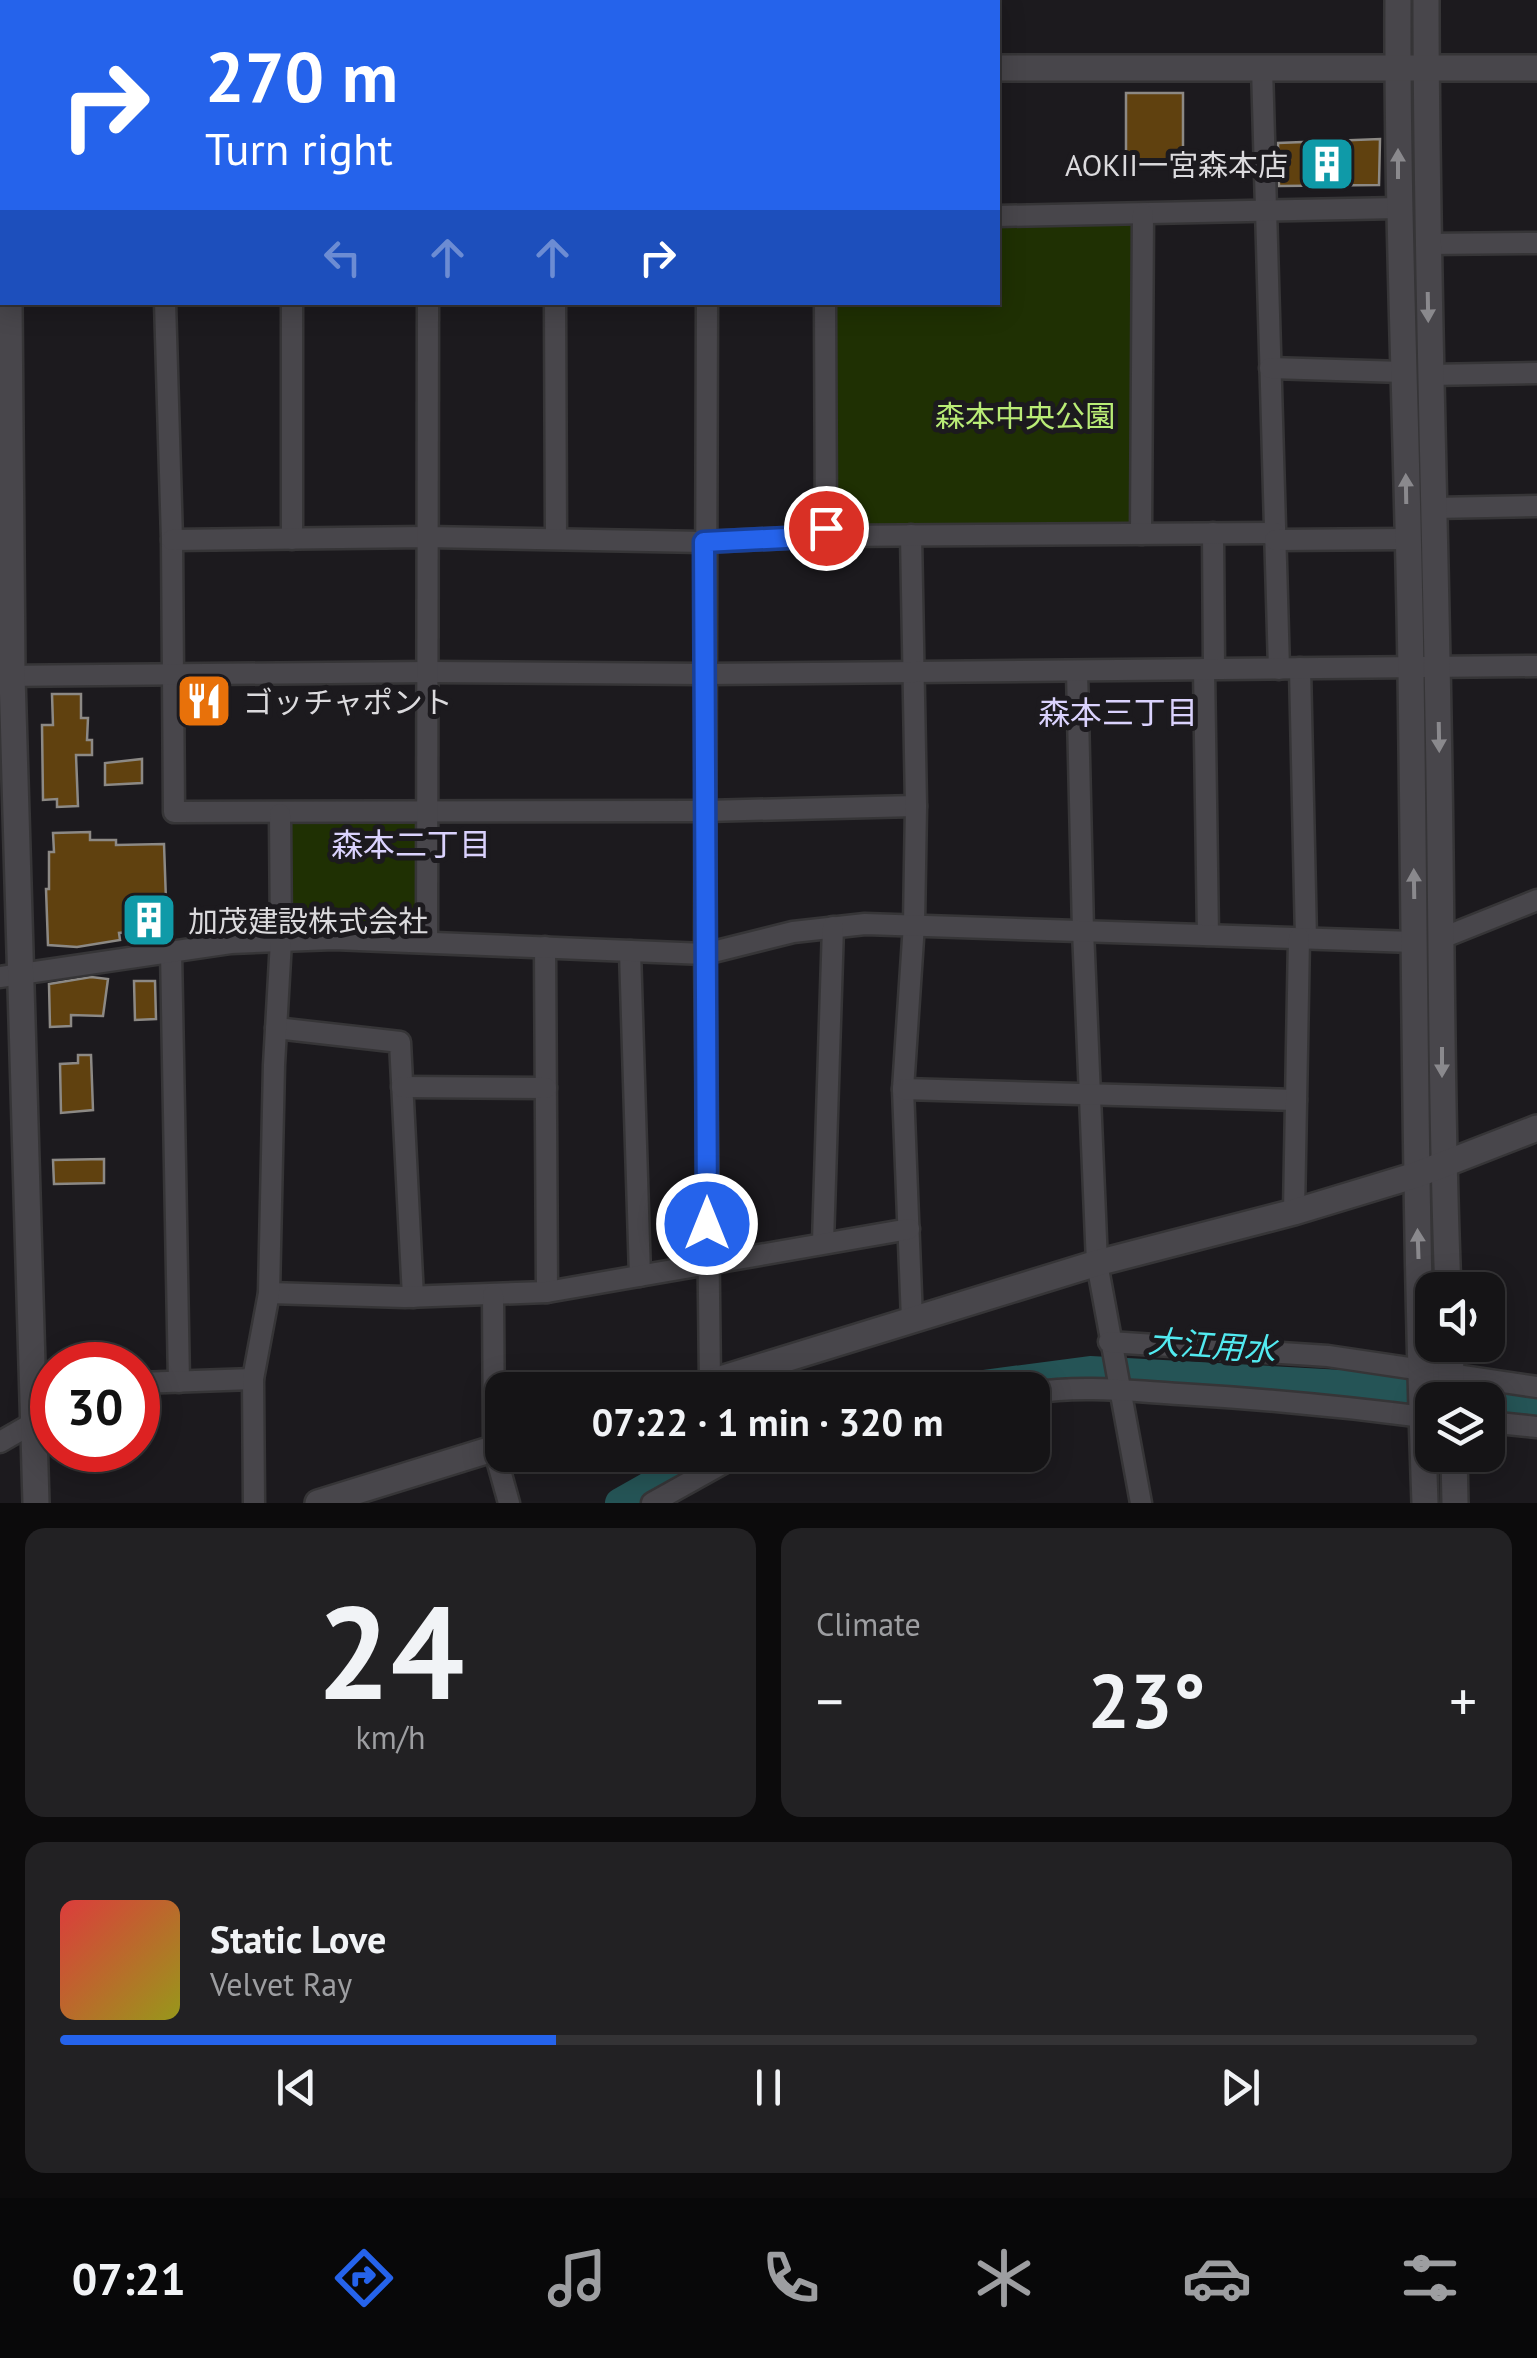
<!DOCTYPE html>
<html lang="en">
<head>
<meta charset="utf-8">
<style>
	body { margin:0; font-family:"PT Sans","Noto Sans JP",sans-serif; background:#222123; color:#f1f3f6; height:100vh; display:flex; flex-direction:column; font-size:38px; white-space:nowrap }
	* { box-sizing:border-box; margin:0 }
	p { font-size:32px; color:#9d9ea1 }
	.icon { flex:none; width:55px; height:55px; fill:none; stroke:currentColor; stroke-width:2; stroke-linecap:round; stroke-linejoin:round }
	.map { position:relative; height:1503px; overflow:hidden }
	.panel { display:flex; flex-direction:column; gap:25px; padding:25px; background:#0c0b0c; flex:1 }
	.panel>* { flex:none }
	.banner { position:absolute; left:0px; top:0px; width:1000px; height:305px; box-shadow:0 5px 25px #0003,0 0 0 2px #343335; background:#2563eb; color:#fff; overflow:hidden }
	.buttons { position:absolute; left:1415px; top:1272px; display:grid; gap:20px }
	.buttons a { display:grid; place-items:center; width:90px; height:90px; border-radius:20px; background:#151416; box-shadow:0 5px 25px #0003,0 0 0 2px #343335; font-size:50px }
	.speed { position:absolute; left:30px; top:1342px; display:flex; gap:20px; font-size:50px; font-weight:700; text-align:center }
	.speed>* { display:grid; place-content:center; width:130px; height:130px; border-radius:50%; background:#151416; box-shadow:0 5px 25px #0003,0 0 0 2px #343335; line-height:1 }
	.speed .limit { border:15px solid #d22; background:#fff; color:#111 }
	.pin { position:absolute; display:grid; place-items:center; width:85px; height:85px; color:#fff; margin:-42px; border:5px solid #fff; border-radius:50%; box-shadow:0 2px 10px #0007 }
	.me { position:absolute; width:110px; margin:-55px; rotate:0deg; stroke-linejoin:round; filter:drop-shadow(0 0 8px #0008) }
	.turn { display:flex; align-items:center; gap:35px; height:210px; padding:0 40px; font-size:45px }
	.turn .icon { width:130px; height:130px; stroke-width:2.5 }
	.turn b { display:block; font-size:70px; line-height:85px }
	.lanes { display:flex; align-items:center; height:95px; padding:0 40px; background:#0003; justify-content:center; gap:50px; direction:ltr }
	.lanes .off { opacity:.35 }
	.big { font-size:75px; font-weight:800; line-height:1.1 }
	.panel .tile { flex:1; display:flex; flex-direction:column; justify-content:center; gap:15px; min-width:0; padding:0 35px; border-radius:20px; background:#222123 }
	.panel .dial { align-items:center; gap:0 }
	.dial b { font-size:130px; line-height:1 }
	.song { display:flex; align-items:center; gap:30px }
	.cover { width:120px; height:120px; border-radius:15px; background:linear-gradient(135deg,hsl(0 70% 55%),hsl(60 70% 35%)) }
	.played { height:10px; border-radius:5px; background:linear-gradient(90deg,#2563eb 35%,#343335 35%) }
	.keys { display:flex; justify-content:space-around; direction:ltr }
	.heat { display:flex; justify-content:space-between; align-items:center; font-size:55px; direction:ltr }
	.panel .tiles { flex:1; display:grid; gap:25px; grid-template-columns:1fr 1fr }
	.tile:last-child { grid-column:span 2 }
	.trip { position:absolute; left:485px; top:1372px; width:565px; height:100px; border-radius:20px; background:#151416; box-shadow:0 5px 25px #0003,0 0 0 2px #343335; font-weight:800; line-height:100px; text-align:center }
	.tabs { display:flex; height:160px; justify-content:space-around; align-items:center; background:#080809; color:#9d9ea1 }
	.tabs .icon { width:70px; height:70px }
	.tabs .current { color:#2563eb }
	.tabs b { font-size:45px; color:#f1f3f6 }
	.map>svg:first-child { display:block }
	.green { fill:#1f3003 }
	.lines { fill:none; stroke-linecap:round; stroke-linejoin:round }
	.river { stroke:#255456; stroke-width:30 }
	.building { fill:#60410f; stroke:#8c8985; stroke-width:2.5 }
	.minor-casing { stroke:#363537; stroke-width:25 }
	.tertiary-casing { stroke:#363537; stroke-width:30 }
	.minor { stroke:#48464b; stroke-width:20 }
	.tertiary { stroke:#48464b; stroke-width:25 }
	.oneway { fill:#8a898d }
	.route-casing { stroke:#184099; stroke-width:25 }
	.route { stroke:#2563eb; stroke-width:18 }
	.labels { text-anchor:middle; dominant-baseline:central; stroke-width:10; stroke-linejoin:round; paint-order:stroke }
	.poi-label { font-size:30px; fill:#dbdadd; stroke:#1c1a1e; text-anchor:start }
	.park-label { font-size:30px; fill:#b9ec76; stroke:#1c1a1e }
	.neighbourhood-label { font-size:32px; fill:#dad2fd; stroke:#1c1a1e }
	.water-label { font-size:32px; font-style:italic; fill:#52eaf0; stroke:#1c1a1e }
</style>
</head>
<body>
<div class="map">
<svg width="1537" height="1503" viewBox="0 0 1537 1503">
	<rect width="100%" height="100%" fill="#1c1a1e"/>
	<g class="green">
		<path d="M1143,214L1141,534L826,528L825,303L998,302V216Z"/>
		<path d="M421,816L418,935L287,932V819Z"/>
	</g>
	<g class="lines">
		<g class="river">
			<path d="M946,1390L1090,1371L1342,1385L1474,1400"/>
			<path d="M1488,1402L1537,1407"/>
			<path d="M620,1503L705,1455"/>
		</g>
	</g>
	<g class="building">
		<rect x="1126" y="93" width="57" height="68"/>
		<path d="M1380,139L1379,185L1279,186L1278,143Z"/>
		<rect x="193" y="690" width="23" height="22"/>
		<path d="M52,694H81V718H88L87,740H92V755H76L78,806L57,807V799L43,800L42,725H53Z"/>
		<path d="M142,759V783L105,785V763Z"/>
		<path d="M90,832V840H116V845L164,844L167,929L119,933L120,940L77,947L48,945L46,889H49V852H54L53,833Z"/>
		<path d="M91,977L108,979L103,1016L71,1015V1026L50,1027L49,984Z"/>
		<path d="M134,981H155L156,1019L135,1020Z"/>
		<path d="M78,1055H91L93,1110L61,1113L60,1064L78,1063Z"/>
		<path d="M104,1159V1183L54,1184L53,1160Z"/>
	</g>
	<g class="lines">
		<g class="minor-casing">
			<g id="minor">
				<path d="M156,0V2"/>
				<path d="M356,0V2"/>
				<path d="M709,0V2"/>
				<path d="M970,0V2"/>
				<path d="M1262,67L1279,669"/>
				<path d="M998,216L1399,208"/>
				<path d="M1428,244L1537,243"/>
				<path d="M165,302L172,540L174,812L706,811L916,806"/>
				<path d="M292,302V539"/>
				<path d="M555,302L556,538"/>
				<path d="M707,302L705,954L710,1382"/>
				<path d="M825,302L826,536"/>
				<path d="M1270,368L1403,372"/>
				<path d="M1429,375L1537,373"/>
				<path d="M1433,508L1537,506"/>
				<path d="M1213,533L1214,669"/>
				<path d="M1141,534L1143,214"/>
				<path d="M911,535L916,806L914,924L903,1089L912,1320"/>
				<path d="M172,540L427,537L704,542L826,536L1275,533"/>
				<path d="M1275,540L1408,539"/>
				<path d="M1300,668L1306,939"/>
				<path d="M1204,669L1208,935"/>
				<path d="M1077,671L1083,930L1097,1263L1141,1503"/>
				<path d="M0,676L428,672L705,674L1537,666"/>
				<path d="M1442,938L1537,900"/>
				<path d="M427,942L428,302"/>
				<path d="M545,947L547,1292"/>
				<path d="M171,951L179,1382"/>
				<path d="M630,951L640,1276"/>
				<path d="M0,977L231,943L334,939L705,954L793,932L865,924L1414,942"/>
				<path d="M276,1028L400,1042L413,1297"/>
				<path d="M402,1087L546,1088"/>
				<path d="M903,1089L1296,1100"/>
				<path d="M1294,1212L1299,938"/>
				<path d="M823,1242L833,927"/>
				<path d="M269,1293L405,1297L547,1292L909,1229"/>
				<path d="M493,1295L494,1449L509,1503"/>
				<path d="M1109,1342L1328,1356L1537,1387"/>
				<path d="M138,1383L253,1379"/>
				<path d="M1032,1393C1081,1385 1130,1391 1179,1394C1264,1399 1348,1407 1432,1418"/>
				<path d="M1488,1422L1537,1427"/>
				<path d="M0,1442L52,1412"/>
				<path d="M254,1503L253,1379L269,1293L274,1065L281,941L280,814"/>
				<path d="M652,1503L738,1455"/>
			</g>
		</g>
		<g class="tertiary-casing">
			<g id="tertiary">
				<path d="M1,0L2,58"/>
				<path d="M1398,0C1397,224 1408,448 1411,672C1415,949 1415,1226 1425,1503"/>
				<path d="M1426,0C1426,239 1434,478 1438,717C1442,908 1440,1099 1448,1290"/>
				<path d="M998,68H1537"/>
				<path d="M0,75H2"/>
				<path d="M9,302L12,676L36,1503"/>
				<path d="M1450,1345L1452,1400"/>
				<path d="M685,1390L1097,1263L1294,1212L1416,1175L1537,1128"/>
				<path d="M1454,1455L1455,1503"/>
				<path d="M318,1503L502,1446"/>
			</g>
		</g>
		<use href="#minor" class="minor"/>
		<use href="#tertiary" class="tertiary"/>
	</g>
	<defs><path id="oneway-solid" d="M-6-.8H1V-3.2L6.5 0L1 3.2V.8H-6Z" transform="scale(2.5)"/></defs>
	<g class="oneway">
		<use href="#oneway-solid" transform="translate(1398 164) rotate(-90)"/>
		<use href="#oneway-solid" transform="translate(1428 307) rotate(89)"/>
		<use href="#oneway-solid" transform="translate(1406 489) rotate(-91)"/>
		<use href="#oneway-solid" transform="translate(1439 737) rotate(89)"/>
		<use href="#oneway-solid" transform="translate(1414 884) rotate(-91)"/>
		<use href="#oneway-solid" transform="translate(1442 1062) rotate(90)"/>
		<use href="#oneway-solid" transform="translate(1418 1244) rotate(-92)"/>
	</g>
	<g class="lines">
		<g class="route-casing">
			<path id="route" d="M707,1224L704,542L826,536V528"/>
		</g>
		<use href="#route" class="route"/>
	</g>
	<defs>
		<g id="building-square" transform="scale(2.875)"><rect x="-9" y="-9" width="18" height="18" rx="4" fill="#0f9aa8" stroke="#1c1a1e"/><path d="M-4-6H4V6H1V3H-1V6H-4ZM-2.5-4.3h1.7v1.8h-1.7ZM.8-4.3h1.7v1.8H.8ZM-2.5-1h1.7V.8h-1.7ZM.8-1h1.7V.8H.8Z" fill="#fff"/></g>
		<g id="restaurant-square" transform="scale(2.875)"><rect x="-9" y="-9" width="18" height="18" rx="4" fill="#e8710a" stroke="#1c1a1e"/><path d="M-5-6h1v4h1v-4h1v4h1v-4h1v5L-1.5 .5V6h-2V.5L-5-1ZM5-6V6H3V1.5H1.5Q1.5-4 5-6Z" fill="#fff"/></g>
	</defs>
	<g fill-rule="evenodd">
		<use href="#building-square" x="1327" y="164"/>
		<use href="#restaurant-square" x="204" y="701"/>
		<use href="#building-square" x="149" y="920"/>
	</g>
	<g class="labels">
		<g class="poi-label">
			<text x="1288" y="164" text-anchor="end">AOKII一宮森本店</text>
			<text x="243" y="701">ゴッチャポント</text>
			<text x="188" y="920">加茂建設株式会社</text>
		</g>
		<g class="park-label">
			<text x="1025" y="415">森本中央公園</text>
		</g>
		<g class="neighbourhood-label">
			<text x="1118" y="712">森本三丁目</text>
			<text x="411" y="844">森本二丁目</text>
		</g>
		<g class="water-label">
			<text transform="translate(1212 1345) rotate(4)">大江用水</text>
		</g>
	</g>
</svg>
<div class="buttons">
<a><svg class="icon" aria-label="sound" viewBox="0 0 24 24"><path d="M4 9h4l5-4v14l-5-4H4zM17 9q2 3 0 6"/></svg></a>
<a><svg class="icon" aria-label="layers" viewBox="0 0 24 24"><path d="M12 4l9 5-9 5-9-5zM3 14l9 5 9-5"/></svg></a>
</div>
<div class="speed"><div class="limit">30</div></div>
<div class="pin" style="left:826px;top:528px;background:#d93025"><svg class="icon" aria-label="arrive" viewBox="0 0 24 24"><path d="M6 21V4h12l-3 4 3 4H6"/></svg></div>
<svg class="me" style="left:707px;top:1224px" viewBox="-20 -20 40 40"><circle r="17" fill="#2563eb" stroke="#fff" stroke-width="3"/><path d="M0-11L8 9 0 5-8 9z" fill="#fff"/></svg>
<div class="trip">07:22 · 1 min · 320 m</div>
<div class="banner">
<div class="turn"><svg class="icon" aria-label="right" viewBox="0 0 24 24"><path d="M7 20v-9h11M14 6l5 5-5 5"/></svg><div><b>270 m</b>Turn right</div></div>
<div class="lanes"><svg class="icon off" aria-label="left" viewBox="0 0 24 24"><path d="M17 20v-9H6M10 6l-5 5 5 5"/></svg><svg class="icon off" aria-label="ahead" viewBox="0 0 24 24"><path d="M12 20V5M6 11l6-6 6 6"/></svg><svg class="icon off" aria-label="ahead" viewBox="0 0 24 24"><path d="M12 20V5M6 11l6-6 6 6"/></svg><svg class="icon" aria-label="right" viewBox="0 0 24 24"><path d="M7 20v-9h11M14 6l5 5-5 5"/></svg></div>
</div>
</div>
<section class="panel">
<div class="tiles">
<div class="tile dial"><b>24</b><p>km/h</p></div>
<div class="tile"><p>Climate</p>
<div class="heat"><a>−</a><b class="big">23°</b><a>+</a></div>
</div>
<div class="tile">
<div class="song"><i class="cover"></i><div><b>Static Love</b><p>Velvet Ray</p></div></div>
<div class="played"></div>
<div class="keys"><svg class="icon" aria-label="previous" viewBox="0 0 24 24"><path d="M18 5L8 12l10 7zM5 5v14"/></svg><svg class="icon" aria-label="pause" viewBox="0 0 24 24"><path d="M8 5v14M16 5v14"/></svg><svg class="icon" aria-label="next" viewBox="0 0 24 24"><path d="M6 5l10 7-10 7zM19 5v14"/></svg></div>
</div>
</div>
</section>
<nav class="tabs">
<b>07:21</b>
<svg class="icon current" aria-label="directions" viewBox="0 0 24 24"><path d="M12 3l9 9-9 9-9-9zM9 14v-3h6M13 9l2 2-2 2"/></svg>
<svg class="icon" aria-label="music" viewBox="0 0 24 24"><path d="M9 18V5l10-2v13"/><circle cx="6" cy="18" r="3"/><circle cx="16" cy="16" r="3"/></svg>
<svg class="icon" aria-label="phone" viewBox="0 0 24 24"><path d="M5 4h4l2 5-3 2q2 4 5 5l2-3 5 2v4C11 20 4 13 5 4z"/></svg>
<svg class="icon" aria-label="climate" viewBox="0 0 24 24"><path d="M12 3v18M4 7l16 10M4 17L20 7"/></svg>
<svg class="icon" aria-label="car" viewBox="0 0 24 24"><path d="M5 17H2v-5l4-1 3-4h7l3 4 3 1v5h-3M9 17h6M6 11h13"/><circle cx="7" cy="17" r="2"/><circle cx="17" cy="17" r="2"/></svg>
<svg class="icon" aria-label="filters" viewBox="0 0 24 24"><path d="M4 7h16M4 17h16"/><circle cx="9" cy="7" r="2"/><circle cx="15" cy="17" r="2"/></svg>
</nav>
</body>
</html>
